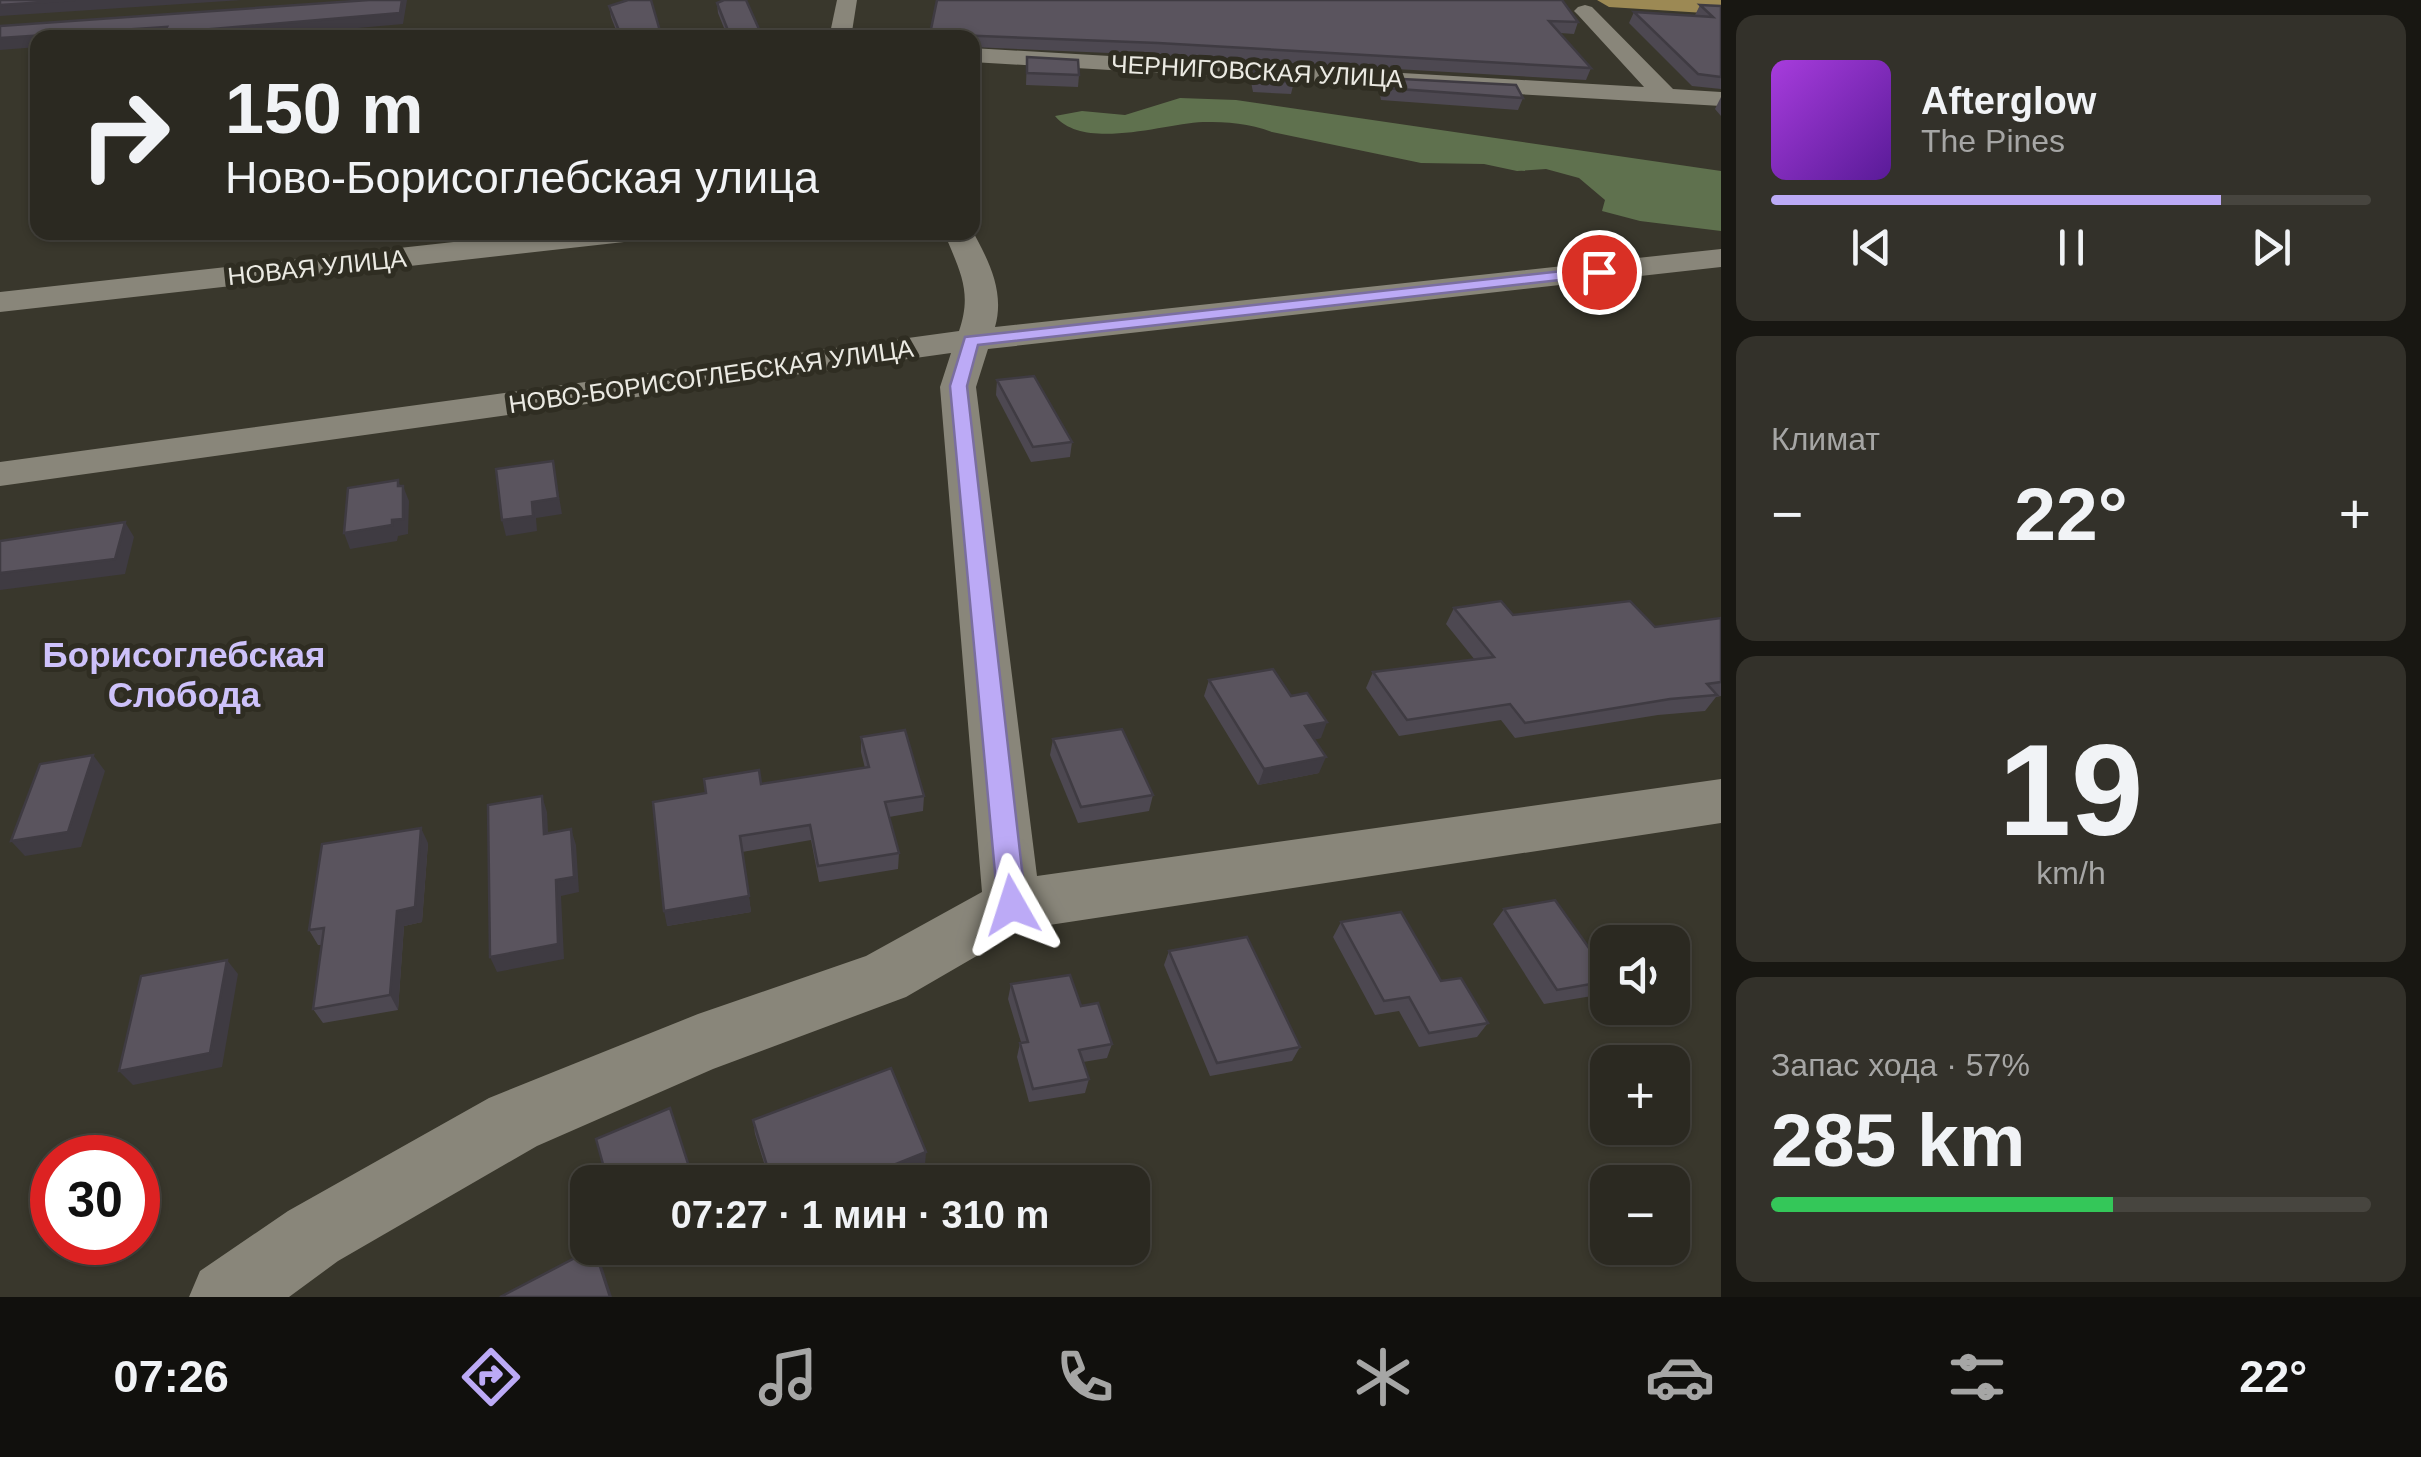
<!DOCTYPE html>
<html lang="ru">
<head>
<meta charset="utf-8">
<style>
	body { margin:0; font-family:Arial,sans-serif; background:#33312a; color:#f1f3f6; height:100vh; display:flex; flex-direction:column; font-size:38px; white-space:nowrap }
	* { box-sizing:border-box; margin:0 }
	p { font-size:32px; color:#a6a6a5 }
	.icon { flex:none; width:55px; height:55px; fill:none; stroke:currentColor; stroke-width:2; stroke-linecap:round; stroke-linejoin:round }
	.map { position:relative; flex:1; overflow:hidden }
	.panel { display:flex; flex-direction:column; gap:15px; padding:15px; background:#181712; width:700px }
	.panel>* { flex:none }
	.banner { position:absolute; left:30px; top:30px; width:950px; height:210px; border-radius:20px; box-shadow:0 2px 8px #0004,0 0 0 2px #47453f; background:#2b2921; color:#f1f3f6; overflow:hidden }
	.tools { position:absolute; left:1590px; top:925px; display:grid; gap:20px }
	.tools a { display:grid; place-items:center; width:100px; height:100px; border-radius:20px; background:#2b2921; box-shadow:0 2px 8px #0004,0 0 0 2px #47453f; font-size:50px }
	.speed { position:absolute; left:30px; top:1135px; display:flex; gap:20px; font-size:50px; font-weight:700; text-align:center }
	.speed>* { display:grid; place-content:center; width:130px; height:130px; border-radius:50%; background:#2b2921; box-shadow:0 2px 8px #0004,0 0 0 2px #47453f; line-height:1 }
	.speed .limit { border:15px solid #d22; background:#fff; color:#111 }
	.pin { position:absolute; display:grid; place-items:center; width:85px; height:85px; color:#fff; margin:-42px; border:5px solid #fff; border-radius:50%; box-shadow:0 2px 10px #0007 }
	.me { position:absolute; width:110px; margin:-55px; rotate:354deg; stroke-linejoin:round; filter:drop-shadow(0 0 8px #0008) }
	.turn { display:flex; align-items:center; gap:35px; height:210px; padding:0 30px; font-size:45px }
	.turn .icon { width:130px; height:130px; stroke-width:2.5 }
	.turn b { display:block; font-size:70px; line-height:85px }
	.big { font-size:75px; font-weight:700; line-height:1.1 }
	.panel .widget { flex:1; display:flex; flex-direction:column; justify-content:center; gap:15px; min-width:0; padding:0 35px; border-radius:20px; background:#33312a }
	.panel .dial { align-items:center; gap:0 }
	.dial b { font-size:130px; line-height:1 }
	.song { display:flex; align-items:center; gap:30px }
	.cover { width:120px; height:120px; border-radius:15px; background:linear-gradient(135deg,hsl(280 70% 55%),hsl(270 70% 35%)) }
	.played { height:10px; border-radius:5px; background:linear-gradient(90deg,#bcaaf6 75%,#47453f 75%) }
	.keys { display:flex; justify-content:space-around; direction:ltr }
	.heat { display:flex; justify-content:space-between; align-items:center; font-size:55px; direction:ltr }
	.charge { height:15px; border-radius:8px; background:linear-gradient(90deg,#34c759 57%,#47453f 0) }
	.trip { position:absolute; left:570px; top:1165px; width:580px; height:100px; border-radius:20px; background:#2b2921; box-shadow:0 2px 8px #0004,0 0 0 2px #47453f; font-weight:700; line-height:100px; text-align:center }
	.tabs { display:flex; height:160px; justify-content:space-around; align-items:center; background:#11100d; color:#a6a6a5 }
	.tabs .icon { width:70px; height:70px }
	.tabs .active { color:#bcaaf6 }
	.tabs b { font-size:45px; color:#f1f3f6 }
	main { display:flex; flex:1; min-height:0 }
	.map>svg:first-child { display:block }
	.forest { fill:#5f714e }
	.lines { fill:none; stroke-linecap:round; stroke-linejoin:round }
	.street { fill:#89867a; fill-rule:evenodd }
	.primary { fill:#9c8954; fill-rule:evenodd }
	.wall { fill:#4d4851 }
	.shaded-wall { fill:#3f3b42 }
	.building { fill:#5a545e; stroke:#3f3b42; stroke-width:2.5 }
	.route { fill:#bcaaf6; stroke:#7a6ea0; stroke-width:2.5 }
	.labels { text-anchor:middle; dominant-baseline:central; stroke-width:10; stroke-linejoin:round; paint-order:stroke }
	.far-street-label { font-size:25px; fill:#ebeae3; stroke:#2f2d22 }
	.quarter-label { font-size:35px; font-weight:bold; fill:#cdc1fa; stroke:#2f2d22 }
</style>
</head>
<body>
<main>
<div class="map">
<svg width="1721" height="1297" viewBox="0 0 1721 1297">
	<rect width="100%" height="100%" fill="#39372c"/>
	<path class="forest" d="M1180,98L1236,100L1721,171V231L1640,221L1602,211L1605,200L1579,178L1546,169L1517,171L1484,164L1421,163L1272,132C1249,123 1228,122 1203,122C1163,124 1084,151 1055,116L1082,111L1125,115Z"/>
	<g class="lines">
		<g class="street">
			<path d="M837,0H857L851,38H829Z"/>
			<path d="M1585,5L1592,7L1673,89L1721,92V106L972,62V48L1644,87L1578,15L1574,11L1578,7Z"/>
			<path d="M972,230C989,261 1005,292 995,327L1721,249V267L988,349L976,387L1037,876L1721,779V823L1023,929L906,997L713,1069L537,1146L338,1261L289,1297H189L200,1271L288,1211L489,1098L698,1014L866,956L982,892L940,387L951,353L0,486V462L959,331C973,291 959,270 944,232Z"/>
			<path d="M545,232H648L644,238L633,241L0,312V292Z"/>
		</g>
		<path class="primary" d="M1597,0H1721V14L1609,7Z"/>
	</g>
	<g class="wall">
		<path d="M937,0L1578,22L1574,34L1560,33L1591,68L1586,80L1156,55L972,47V38H930Z"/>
		<path d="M717,3L763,38H728L718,13Z"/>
		<path d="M1700,5L1721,6V89L1692,86L1629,23L1634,12L1695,15Z"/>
		<path d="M609,6L662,38H619L611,17Z"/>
		<path d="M1027,57L1079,75L1078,87L1026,85Z"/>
		<path d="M1254,70L1294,82L1291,94L1253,92L1251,82Z"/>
		<path d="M1383,78L1523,98L1518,110L1381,100L1379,90Z"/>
		<path d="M1721,97V116L1715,109Z"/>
		<path d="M997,380L1072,442L1070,457L1031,462L996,395Z"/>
		<path d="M1454,608L1513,615L1655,627L1721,618V696L1716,697L1705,711L1658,715L1515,738L1501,720L1399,736L1366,688L1373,672L1475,660L1446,624Z"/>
		<path d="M1209,680L1321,738L1314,739L1319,773L1258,785L1204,696Z"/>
		<path d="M861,737L924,796L923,811L889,817L899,853L898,869L819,882L811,840L742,852L751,912L667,926L761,784L865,768L861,752Z"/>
		<path d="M1053,739L1153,795L1149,811L1078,823L1050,755Z"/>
		<path d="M428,843L422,922L404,926L398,1010L323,1023L313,1009L322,945H318L309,930Z"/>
		<path d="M1504,909L1608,975V984L1598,995L1544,1004L1493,924Z"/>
		<path d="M1341,922L1441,981L1488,1023L1477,1037L1419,1047L1399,1011L1375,1015L1333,937Z"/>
		<path d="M1169,951L1300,1047L1292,1061L1210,1076L1164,965Z"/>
		<path d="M1011,984L1081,1006L1112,1044L1107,1058L1083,1062L1089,1079L1085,1093L1029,1102L1017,1057L1020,1043L1021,1042L1008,999Z"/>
		<path d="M753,1120L925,1165L882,1182H770L755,1134Z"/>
	</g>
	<g class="shaded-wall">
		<path d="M75,0H242L0,16V5Z"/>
		<path d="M402,0H407L403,24L246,38H198L201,30Z"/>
		<path d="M167,27L171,38H38V47L0,50V38Z"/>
		<path d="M553,461L562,514L536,518L537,531L506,536L502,520L532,502Z"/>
		<path d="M398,480L403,494V486L409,501L408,534L398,536L397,541L350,549L344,533L392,520Z"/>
		<path d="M125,522L134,537L125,574L0,590V573Z"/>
		<path d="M1327,722L1321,738L1299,742L1305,726Z"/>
		<path d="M93,755L105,771L81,847L25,856L11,841Z"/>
		<path d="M1326,757L1319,773L1258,785L1264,769Z"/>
		<path d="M542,796L547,812L549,850L544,834Z"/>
		<path d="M421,828L428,843L422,922L404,926L398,1010L390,995L397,911Z"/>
		<path d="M571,829L576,845L579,892L561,896L564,959L497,972L490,957L556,880Z"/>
		<path d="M749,896L751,912L667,926L664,911Z"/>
		<path d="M227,960L238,974L222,1067L133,1085L119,1071Z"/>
		<path d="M926,1152L925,1165L882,1182H876V1172Z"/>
		<path d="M803,1171L804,1182H773Z"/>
		<path d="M594,1248L600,1260L612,1297H610Z"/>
		<path d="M827,1248H840L828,1253Z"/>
	</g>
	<g class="building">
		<path d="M0,0H75L0,5Z"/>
		<path d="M369,0H402L400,13L201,30L198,38H161L167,27L0,38V26Z"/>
		<path d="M628,0H651L662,38H622L609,6Z"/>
		<path d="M724,0H746L763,38H731L717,3Z"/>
		<path d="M937,0H1562L1578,22L1549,21L1591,68L1158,43L930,34Z"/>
		<path d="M1700,5L1721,6V77L1698,74L1634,12L1713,17Z"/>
		<path d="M1027,57L1078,60L1079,75L1027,73Z"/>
		<path d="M1254,70L1292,72L1294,82L1255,80Z"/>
		<path d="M1383,78L1516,85L1523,98L1385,88Z"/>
		<path d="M1034,376L1072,442L1033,447L997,380Z"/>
		<path d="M553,461L558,498L532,502L533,516L502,520L496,469Z"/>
		<path d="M398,480V486H403V519L392,520V525L344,533L348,488Z"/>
		<path d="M125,522L115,559L0,573V541Z"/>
		<path d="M1501,601L1513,615L1630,601L1655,627L1721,618V682L1707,684L1717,695L1670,699L1525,723L1510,704L1407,720L1373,672L1494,657L1454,608Z"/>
		<path d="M1273,669L1291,696L1307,693L1327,722L1305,726L1326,757L1264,769L1209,680Z"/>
		<path d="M1122,729L1153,795L1081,807L1053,739Z"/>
		<path d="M905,730L924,796L885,802L899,853L818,866L810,825L740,836L749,896L664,911L653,802L706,793L704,779L759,770L761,784L869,767L861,737Z"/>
		<path d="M93,755L68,832L11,841L40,764Z"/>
		<path d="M542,796L544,834L571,829L574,877L556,880L558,944L490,957L488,805Z"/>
		<path d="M421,828L415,907L397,911L390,995L313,1009L324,928L309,930L322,844Z"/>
		<path d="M1555,900L1608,975V981L1557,990L1504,909Z"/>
		<path d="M1401,912L1441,981L1461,978L1488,1023L1429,1033L1409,997L1384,1001L1341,922Z"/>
		<path d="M1247,937L1300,1047L1217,1063L1169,951Z"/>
		<path d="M227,960L210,1053L119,1071L141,976Z"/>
		<path d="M1070,975L1081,1006L1098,1003L1112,1044L1079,1050L1089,1079L1033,1089L1020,1043L1028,1042L1011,984Z"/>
		<path d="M891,1068L926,1152L876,1172L880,1182H807L803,1171L772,1182L753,1120Z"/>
		<path d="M670,1108L694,1182H608L596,1139Z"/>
		<path d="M594,1248L610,1297H500Z"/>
	</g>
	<path class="route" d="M1599,267L1605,269V275L978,345L967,386L1026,905L1022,914L1012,917L1002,914L998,905L950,386L965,337Z"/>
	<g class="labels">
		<g class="far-street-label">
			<text transform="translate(1257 71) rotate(3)">ЧЕРНИГОВСКАЯ УЛИЦА</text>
			<text transform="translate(317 267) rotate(-6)">НОВАЯ УЛИЦА</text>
			<text transform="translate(711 376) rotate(-8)">НОВО-БОРИСОГЛЕБСКАЯ УЛИЦА</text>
		</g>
		<g class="quarter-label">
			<text x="184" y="654">Борисоглебская<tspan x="184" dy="40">Слобода</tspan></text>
		</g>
	</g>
</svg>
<div class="tools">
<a><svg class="icon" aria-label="sound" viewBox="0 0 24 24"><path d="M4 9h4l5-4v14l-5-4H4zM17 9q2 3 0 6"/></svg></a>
<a>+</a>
<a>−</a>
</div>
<div class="speed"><div class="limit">30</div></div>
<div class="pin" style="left:1599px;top:272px;background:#d93025"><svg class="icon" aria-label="arrive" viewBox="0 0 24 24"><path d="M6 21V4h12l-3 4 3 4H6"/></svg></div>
<svg class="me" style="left:1012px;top:905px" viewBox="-20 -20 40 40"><path d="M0-17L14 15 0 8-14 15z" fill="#bcaaf6" stroke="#fff" stroke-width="4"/></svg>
<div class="trip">07:27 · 1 мин · 310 m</div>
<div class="banner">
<div class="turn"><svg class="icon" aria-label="right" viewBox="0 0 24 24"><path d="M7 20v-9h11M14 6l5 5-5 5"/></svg><div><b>150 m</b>Ново-Борисоглебская улица</div></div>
</div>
</div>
<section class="panel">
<div class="widget">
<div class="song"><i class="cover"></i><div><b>Afterglow</b><p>The Pines</p></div></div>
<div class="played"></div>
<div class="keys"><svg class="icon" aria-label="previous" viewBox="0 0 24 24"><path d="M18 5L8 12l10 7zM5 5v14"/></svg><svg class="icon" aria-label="pause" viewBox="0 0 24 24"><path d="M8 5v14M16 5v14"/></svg><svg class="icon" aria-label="next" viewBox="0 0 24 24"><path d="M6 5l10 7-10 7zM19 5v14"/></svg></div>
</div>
<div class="widget"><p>Климат</p>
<div class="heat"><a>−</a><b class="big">22°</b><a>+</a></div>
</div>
<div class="widget dial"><b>19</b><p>km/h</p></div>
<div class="widget"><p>Запас хода · 57%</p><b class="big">285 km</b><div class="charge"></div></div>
</section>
</main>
<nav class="tabs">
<b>07:26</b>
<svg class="icon active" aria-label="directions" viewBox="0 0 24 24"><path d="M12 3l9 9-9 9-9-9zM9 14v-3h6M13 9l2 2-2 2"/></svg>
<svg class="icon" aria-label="music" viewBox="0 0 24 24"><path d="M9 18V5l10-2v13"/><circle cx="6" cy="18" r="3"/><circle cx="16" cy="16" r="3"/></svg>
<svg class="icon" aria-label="phone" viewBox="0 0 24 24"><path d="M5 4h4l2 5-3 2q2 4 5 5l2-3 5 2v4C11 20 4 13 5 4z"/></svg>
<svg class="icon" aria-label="climate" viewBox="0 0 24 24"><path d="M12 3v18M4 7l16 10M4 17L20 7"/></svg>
<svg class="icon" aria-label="car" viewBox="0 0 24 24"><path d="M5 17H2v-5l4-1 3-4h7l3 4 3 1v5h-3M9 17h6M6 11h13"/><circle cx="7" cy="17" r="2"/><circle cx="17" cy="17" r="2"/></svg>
<svg class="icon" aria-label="filters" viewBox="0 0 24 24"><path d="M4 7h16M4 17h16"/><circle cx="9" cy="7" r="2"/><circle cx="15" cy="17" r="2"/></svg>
<b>22°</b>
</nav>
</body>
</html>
